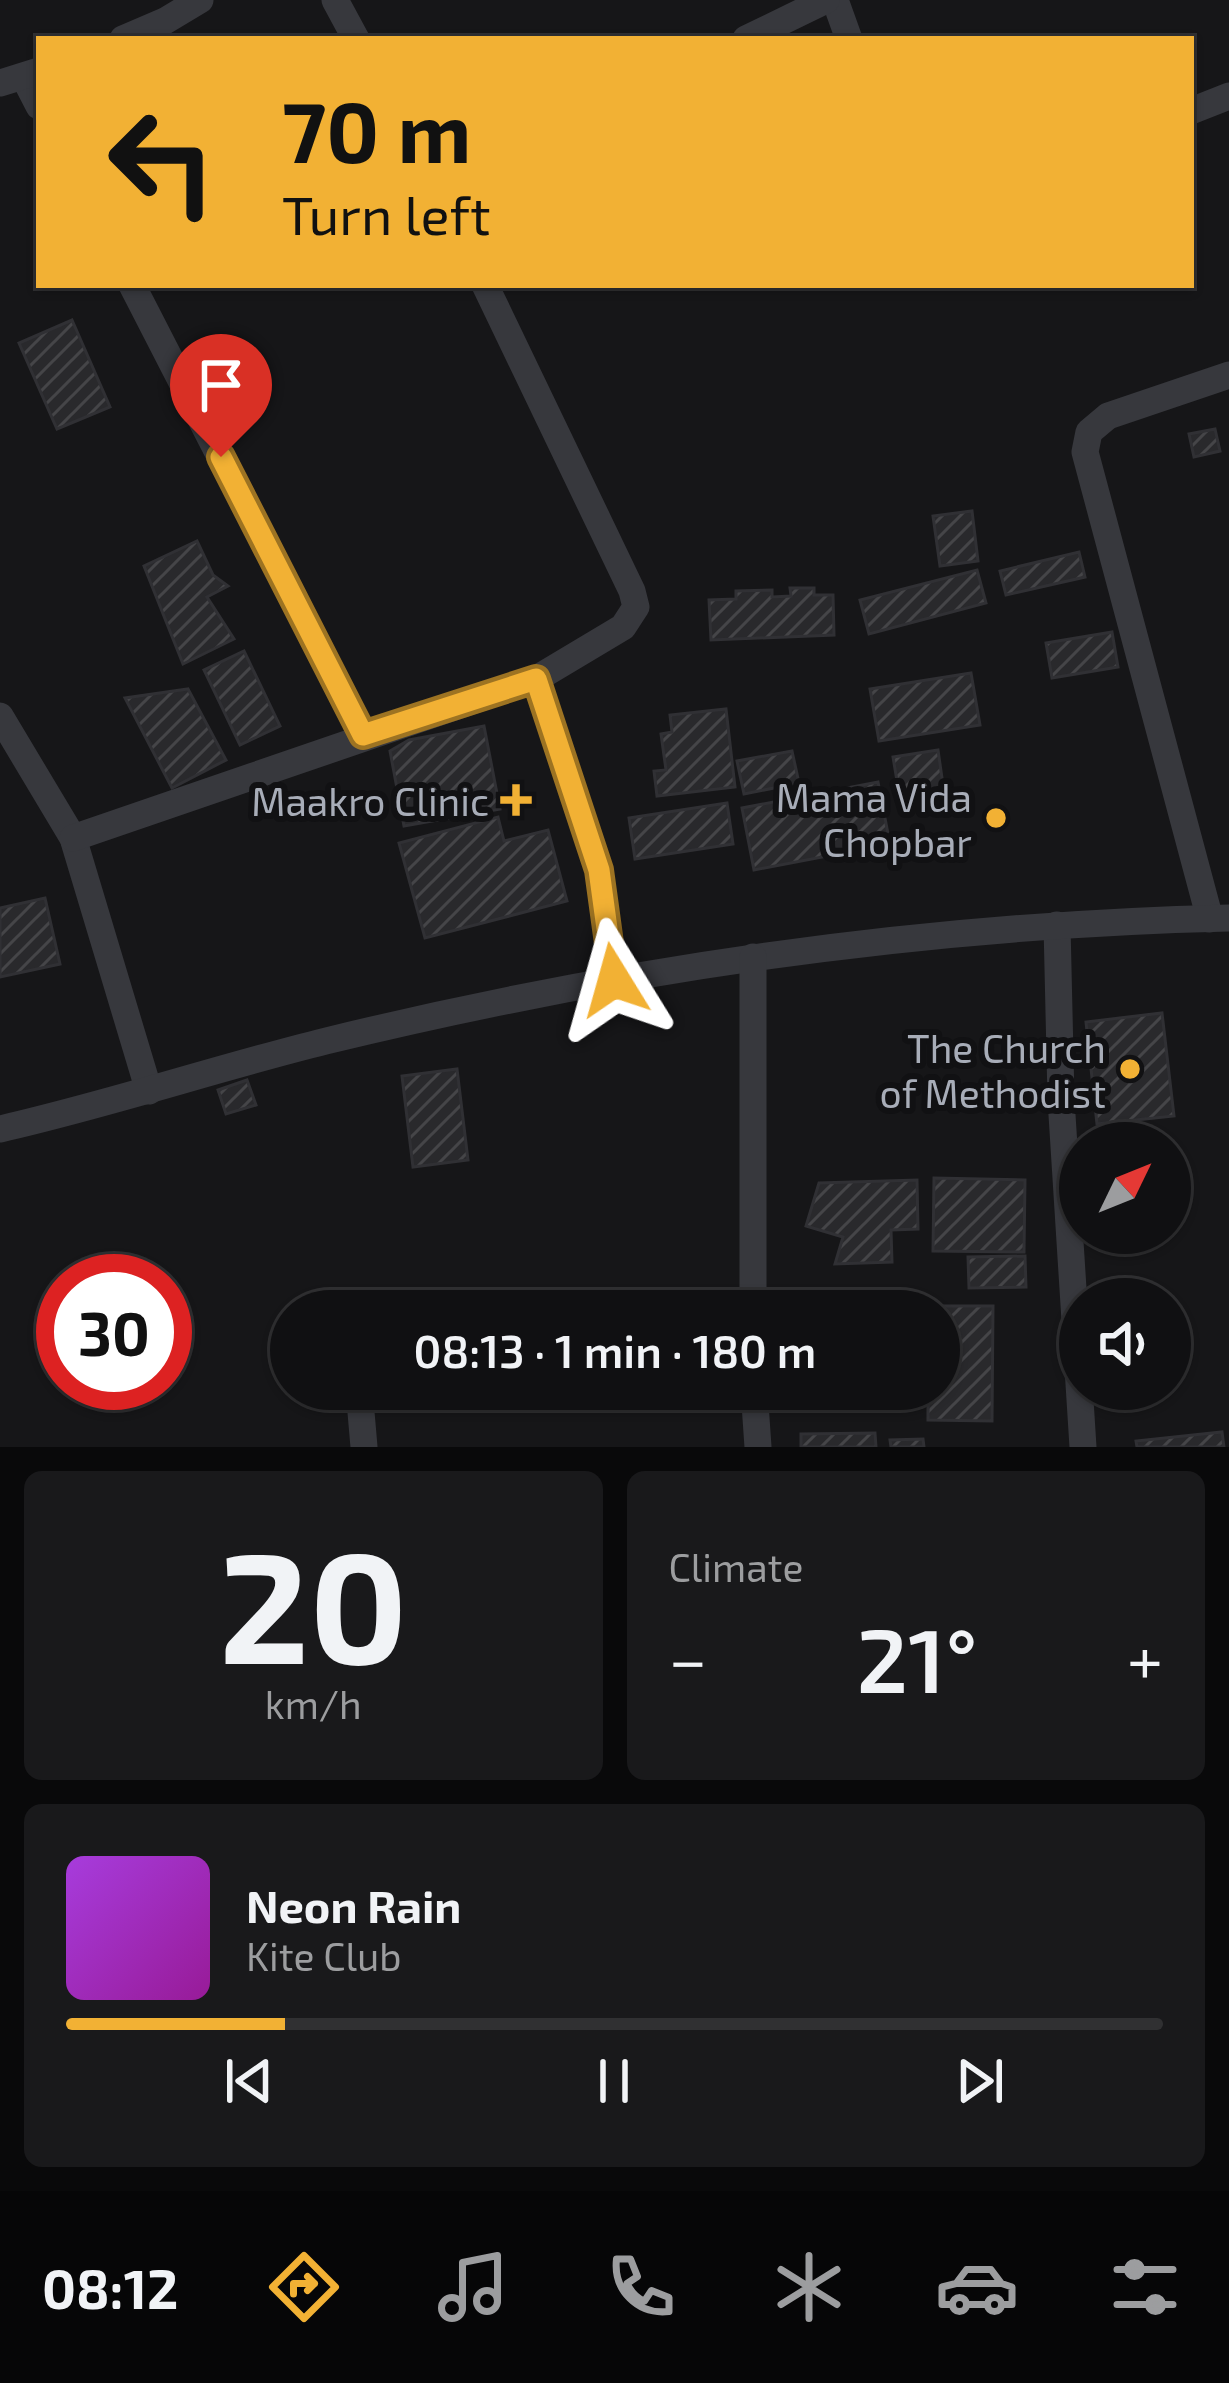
<!DOCTYPE html>
<html lang="en">
<head>
<meta charset="utf-8">
<style>
	body { margin:0; font-family:"Exo 2",sans-serif; background:#19191b; color:#f1f3f6; height:100vh; display:flex; flex-direction:column; font-size:45px; white-space:nowrap }
	* { box-sizing:border-box; margin:0 }
	p { font-size:39px; color:#9c9d9f }
	.icon { flex:none; width:66px; height:66px; fill:none; stroke:currentColor; stroke-width:2; stroke-linecap:round; stroke-linejoin:round }
	.map { position:relative; height:1447px; overflow:hidden }
	.side { display:flex; flex-direction:column; gap:24px; padding:24px; background:#09090a; flex:1 }
	.side>* { flex:none }
	.banner { position:absolute; left:36px; top:36px; width:1158px; height:252px; border-radius:0px; box-shadow:0 3px 9px #0004,0 0 0 3px #303032; background:#f2b134; color:#111; overflow:hidden }
	.needle { width:78px; rotate:47deg }
	.tools { position:absolute; left:1059px; top:1122px; display:grid; gap:24px }
	.tools a { display:grid; place-items:center; width:132px; height:132px; border-radius:50%; background:#101012; box-shadow:0 3px 9px #0004,0 0 0 3px #303032; font-size:60px }
	.speed { position:absolute; left:36px; top:1254px; display:flex; gap:24px; font-size:60px; font-weight:700; text-align:center }
	.speed>* { display:grid; place-content:center; width:156px; height:156px; border-radius:50%; background:#101012; box-shadow:0 3px 9px #0004,0 0 0 3px #303032; line-height:1 }
	.speed .limit { border:18px solid #d22; background:#fff; color:#111 }
	.pin { position:absolute; display:grid; place-items:center; width:102px; height:102px; color:#fff; margin:-123px -51px; border-radius:50% 50% 50% 0; rotate:-45deg; box-shadow:0 0 12px #0007 }
	.pin .icon { rotate:45deg }
	.me { position:absolute; width:132px; margin:-66px; rotate:352deg; stroke-linejoin:round; filter:drop-shadow(0 0 9px #0008) }
	.turn { display:flex; align-items:center; gap:42px; height:252px; padding:0 48px; font-size:54px }
	.turn .icon { width:156px; height:156px; stroke-width:2.5 }
	.turn b { display:block; font-size:84px; line-height:102px }
	.big { font-size:90px; font-weight:600; line-height:1.1 }
	.side .tile { flex:1; display:flex; flex-direction:column; justify-content:center; gap:18px; min-width:0; padding:0 42px; border-radius:18px; background:#19191b }
	.side .dial { align-items:center; gap:0 }
	.dial b { font-size:156px; line-height:1 }
	.song { display:flex; align-items:center; gap:36px }
	.cover { width:144px; height:144px; border-radius:18px; background:linear-gradient(135deg,hsl(280 70% 55%),hsl(300 70% 35%)) }
	.played { height:12px; border-radius:6px; background:linear-gradient(90deg,#f2b134 20%,#303032 20%) }
	.keys { display:flex; justify-content:space-around; direction:ltr }
	.heat { display:flex; justify-content:space-between; align-items:center; font-size:66px; direction:ltr }
	.side .tiles { flex:1; display:grid; gap:24px; grid-template-columns:1fr 1fr }
	.tile:last-child { grid-column:span 2 }
	.trip { position:absolute; left:270px; top:1290px; width:690px; height:120px; border-radius:60px; background:#101012; box-shadow:0 3px 9px #0004,0 0 0 3px #303032; font-weight:600; line-height:120px; text-align:center }
	.dock { display:flex; height:192px; justify-content:space-around; align-items:center; background:#060607; color:#9c9d9f }
	.dock .icon { width:84px; height:84px }
	.dock .on { color:#f2b134 }
	.dock b { font-size:54px; color:#f1f3f6 }
	.map>svg:first-child { display:block }
	.building { fill:url(#building-hatch); stroke:#303034; stroke-width:3 }
	.lines { fill:none; stroke-linecap:round; stroke-linejoin:round }
	.minor { stroke:#37383d; stroke-width:27 }
	.route-casing { stroke:#9d7322; stroke-width:30 }
	.route { stroke:#f2b134; stroke-width:21 }
	.poi-dot { fill:#f2b134; stroke:#111113; stroke-width:4.5 }
	.labels { text-anchor:middle; dominant-baseline:central; stroke-width:12; stroke-linejoin:round; paint-order:stroke }
	.poi-label { font-size:39px; fill:#a8adb8; stroke:#111113; text-anchor:end }
</style>
</head>
<body>
<div class="map">
<svg width="1229" height="1447" viewBox="0 0 1229 1447">
	<defs>
		<pattern id="building-hatch" width="6" height="6" patternUnits="userSpaceOnUse" patternTransform="scale(3)"><rect width="6" height="6" fill="#29292c"/><path d="M-1 1l2-2M0 6l6-6M5 7l2-2" fill="none" stroke="#454548"/></pattern>
	</defs>
	<rect width="100%" height="100%" fill="#161618"/>
	<g class="building">
		<path d="M72,320L110,407L57,429L19,343Z"/>
		<path d="M1215,429L1220,451L1194,457L1189,434Z"/>
		<path d="M972,511L978,561L940,566L933,516Z"/>
		<path d="M197,541L213,575L228,586L207,597L234,639L183,664L144,566Z"/>
		<path d="M1079,552L1085,577L1006,595L1000,571Z"/>
		<path d="M977,570L986,603L869,634L860,600Z"/>
		<path d="M790,588H814V595H833L834,635L711,640L709,600L736,599V591L772,590V597L791,596Z"/>
		<path d="M1112,632L1118,667L1052,678L1046,643Z"/>
		<path d="M244,651L280,726L240,745L204,670Z"/>
		<path d="M971,673L980,725L879,741L870,689Z"/>
		<path d="M188,689L226,760L172,788L125,698Z"/>
		<path d="M726,709L735,787L657,796L654,771L666,770L661,734L672,732L670,715Z"/>
		<path d="M484,726L500,809L404,826L390,751L409,740Z"/>
		<path d="M938,750L944,792L900,799L893,757Z"/>
		<path d="M792,751L799,783L744,794L737,761Z"/>
		<path d="M878,782L890,844L754,870L742,808Z"/>
		<path d="M727,803L733,844L635,859L629,818Z"/>
		<path d="M498,817L504,841L548,830L567,901L425,938L399,843Z"/>
		<path d="M45,898L60,964L0,977V908Z"/>
		<path d="M1162,1013L1174,1116L1097,1124L1086,1022Z"/>
		<path d="M457,1069L468,1160L413,1167L402,1076Z"/>
		<path d="M247,1080L256,1105L226,1114L218,1090Z"/>
		<path d="M934,1178L1025,1180L1024,1252L933,1251Z"/>
		<path d="M917,1180L918,1229L891,1230L892,1262L835,1264L843,1237L806,1226L819,1183Z"/>
		<path d="M1025,1256L1026,1287L969,1288L968,1257Z"/>
		<path d="M928,1306H993L992,1421L928,1420V1389H939V1311H928Z"/>
		<path d="M1222,1432L1224,1447H1137L1136,1441Z"/>
		<path d="M875,1433L876,1447H801V1434Z"/>
		<path d="M923,1439L924,1447H891L890,1440Z"/>
	</g>
	<g class="lines">
		<g class="minor">
			<path d="M335,0L356,39"/>
			<path d="M835,0L849,39"/>
			<path d="M123,39L165,21L200,0"/>
			<path d="M746,39L826,0"/>
			<path d="M24,77L39,106"/>
			<path d="M0,83L39,71"/>
			<path d="M1191,111L1229,96"/>
			<path d="M132,285L363,735"/>
			<path d="M536,679L599,870L614,981"/>
			<path d="M0,716L73,838L149,1091"/>
			<path d="M73,838L536,679L623,627L636,607L632,591L485,285"/>
			<path d="M1210,919L1085,452L1089,432L1108,416L1229,375"/>
			<path d="M1057,925L1061,1099L1083,1447"/>
			<path d="M0,1129C110,1104 217,1068 326,1041C621,969 925,925 1229,918"/>
			<path d="M753,1311V957"/>
			<path d="M359,1389L364,1447"/>
			<path d="M754,1389L758,1447"/>
		</g>
	</g>
	<g class="lines">
		<g class="route-casing">
			<path id="route" d="M221,457L363,735L536,679L599,870L614,980"/>
		</g>
		<use href="#route" class="route"/>
	</g>
	<g class="poi-dot">
		<path d="M510 782h12v12h12v12h-12v12h-12v-12h-12v-12h12z"/>
		<circle cx="996" cy="818" r="12"/>
		<circle cx="1130" cy="1069" r="12"/>
	</g>
	<g class="labels">
		<g class="poi-label">
			<text x="972" y="796">Mama Vida<tspan x="972" dy="45">Chopbar</tspan></text>
			<text x="489" y="800">Maakro Clinic</text>
			<text x="1106" y="1047">The Church<tspan x="1106" dy="45">of Methodist</tspan></text>
		</g>
	</g>
</svg>
<div class="tools">
<a><svg class="needle" viewBox="-14 -14 28 28"><path d="M0-13l5 13h-10z" fill="#e53935"/><path d="M0 13l5-13h-10z" fill="#9c9d9f"/></svg></a>
<a><svg class="icon" aria-label="sound" viewBox="0 0 24 24"><path d="M4 9h4l5-4v14l-5-4H4zM17 9q2 3 0 6"/></svg></a>
</div>
<div class="speed"><div class="limit">30</div></div>
<div class="pin" style="left:221px;top:457px;background:#d93025"><svg class="icon" aria-label="arrive" viewBox="0 0 24 24"><path d="M6 21V4h12l-3 4 3 4H6"/></svg></div>
<svg class="me" style="left:614px;top:980px" viewBox="-20 -20 40 40"><path d="M0-17L14 15 0 8-14 15z" fill="#f2b134" stroke="#fff" stroke-width="4"/></svg>
<div class="trip">08:13 · 1 min · 180 m</div>
<div class="banner">
<div class="turn"><svg class="icon" aria-label="left" viewBox="0 0 24 24"><path d="M17 20v-9H6M10 6l-5 5 5 5"/></svg><div><b>70 m</b>Turn left</div></div>
</div>
</div>
<section class="side">
<div class="tiles">
<div class="tile dial"><b>20</b><p>km/h</p></div>
<div class="tile"><p>Climate</p>
<div class="heat"><a>−</a><b class="big">21°</b><a>+</a></div>
</div>
<div class="tile">
<div class="song"><i class="cover"></i><div><b>Neon Rain</b><p>Kite Club</p></div></div>
<div class="played"></div>
<div class="keys"><svg class="icon" aria-label="previous" viewBox="0 0 24 24"><path d="M18 5L8 12l10 7zM5 5v14"/></svg><svg class="icon" aria-label="pause" viewBox="0 0 24 24"><path d="M8 5v14M16 5v14"/></svg><svg class="icon" aria-label="next" viewBox="0 0 24 24"><path d="M6 5l10 7-10 7zM19 5v14"/></svg></div>
</div>
</div>
</section>
<nav class="dock">
<b>08:12</b>
<svg class="icon on" aria-label="directions" viewBox="0 0 24 24"><path d="M12 3l9 9-9 9-9-9zM9 14v-3h6M13 9l2 2-2 2"/></svg>
<svg class="icon" aria-label="music" viewBox="0 0 24 24"><path d="M9 18V5l10-2v13"/><circle cx="6" cy="18" r="3"/><circle cx="16" cy="16" r="3"/></svg>
<svg class="icon" aria-label="phone" viewBox="0 0 24 24"><path d="M5 4h4l2 5-3 2q2 4 5 5l2-3 5 2v4C11 20 4 13 5 4z"/></svg>
<svg class="icon" aria-label="climate" viewBox="0 0 24 24"><path d="M12 3v18M4 7l16 10M4 17L20 7"/></svg>
<svg class="icon" aria-label="car" viewBox="0 0 24 24"><path d="M5 17H2v-5l4-1 3-4h7l3 4 3 1v5h-3M9 17h6M6 11h13"/><circle cx="7" cy="17" r="2"/><circle cx="17" cy="17" r="2"/></svg>
<svg class="icon" aria-label="filters" viewBox="0 0 24 24"><path d="M4 7h16M4 17h16"/><circle cx="9" cy="7" r="2"/><circle cx="15" cy="17" r="2"/></svg>
</nav>
</body>
</html>
